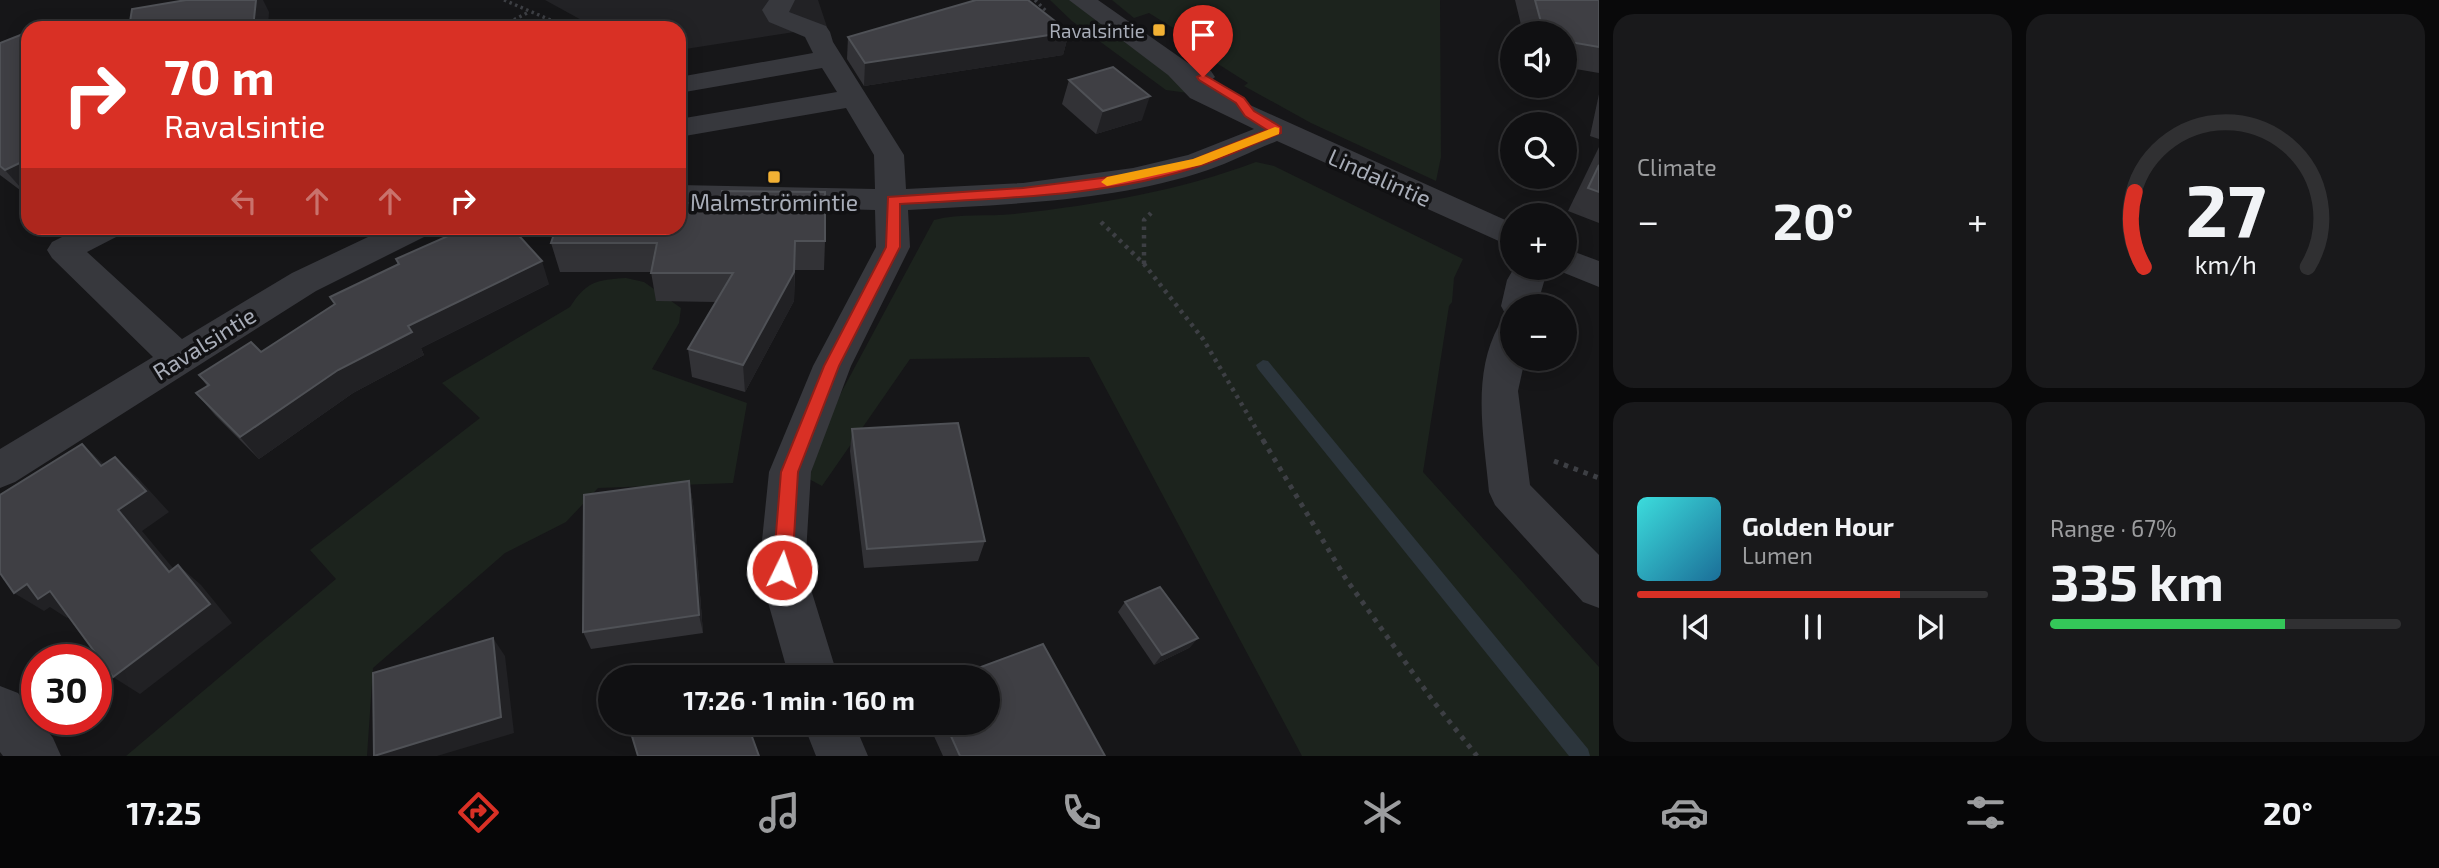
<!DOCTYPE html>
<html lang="en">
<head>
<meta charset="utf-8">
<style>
	body { margin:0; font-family:"Exo 2",sans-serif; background:#19191b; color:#f1f3f6; height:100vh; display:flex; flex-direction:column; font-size:26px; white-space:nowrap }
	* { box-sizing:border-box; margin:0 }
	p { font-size:23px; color:#9c9d9f }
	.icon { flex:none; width:38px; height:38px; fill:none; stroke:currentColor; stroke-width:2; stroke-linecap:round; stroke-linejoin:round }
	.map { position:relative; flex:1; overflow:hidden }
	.side { display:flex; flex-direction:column; gap:14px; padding:14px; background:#09090a; width:840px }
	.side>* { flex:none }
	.top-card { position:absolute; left:21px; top:21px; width:665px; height:214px; border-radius:21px; box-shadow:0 4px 18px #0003,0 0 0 2px #303032; background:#d93025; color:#fff; overflow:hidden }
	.tools { position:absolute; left:1500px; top:21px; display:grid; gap:14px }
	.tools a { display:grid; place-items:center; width:77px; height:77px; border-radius:50%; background:#101012; box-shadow:0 4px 18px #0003,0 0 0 2px #303032; font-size:35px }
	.speed { position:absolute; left:21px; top:644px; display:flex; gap:14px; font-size:35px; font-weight:700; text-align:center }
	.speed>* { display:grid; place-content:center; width:91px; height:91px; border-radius:50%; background:#101012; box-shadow:0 4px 18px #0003,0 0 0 2px #303032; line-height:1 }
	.speed .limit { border:10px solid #d22; background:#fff; color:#111 }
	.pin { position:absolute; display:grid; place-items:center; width:60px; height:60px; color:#fff; margin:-72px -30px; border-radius:50% 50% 50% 0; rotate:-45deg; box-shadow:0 0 7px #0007 }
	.pin .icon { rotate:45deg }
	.me { position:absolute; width:77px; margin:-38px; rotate:4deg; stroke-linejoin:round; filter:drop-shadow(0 0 5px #0008) }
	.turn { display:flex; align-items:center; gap:24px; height:147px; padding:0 28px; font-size:32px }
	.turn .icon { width:91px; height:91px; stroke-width:2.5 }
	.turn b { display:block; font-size:49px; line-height:60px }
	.lanes { display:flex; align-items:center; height:66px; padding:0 28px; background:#0003; justify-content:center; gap:35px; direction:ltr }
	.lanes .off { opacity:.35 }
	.big { font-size:52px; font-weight:700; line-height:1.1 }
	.side .card { flex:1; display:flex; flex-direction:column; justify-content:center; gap:10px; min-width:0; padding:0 24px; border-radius:21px; background:#19191b }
	.side .dial { align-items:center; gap:0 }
	.dial svg { height:182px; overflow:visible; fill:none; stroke:#303032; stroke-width:7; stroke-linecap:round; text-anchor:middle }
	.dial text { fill:#f1f3f6; stroke:none }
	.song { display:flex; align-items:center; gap:21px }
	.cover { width:84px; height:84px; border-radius:10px; background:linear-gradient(135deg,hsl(180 70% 55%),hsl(200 70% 35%)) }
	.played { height:7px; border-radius:4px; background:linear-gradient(90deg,#d93025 75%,#303032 75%) }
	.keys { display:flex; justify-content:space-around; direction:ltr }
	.heat { display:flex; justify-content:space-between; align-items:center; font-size:38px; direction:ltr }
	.charge { height:10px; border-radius:5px; background:linear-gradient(90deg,#34c759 67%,#303032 0) }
	.side .tiles { flex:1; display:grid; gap:14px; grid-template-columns:repeat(2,1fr) }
	.trip { position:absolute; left:598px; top:665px; width:402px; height:70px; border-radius:35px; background:#101012; box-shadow:0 4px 18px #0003,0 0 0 2px #303032; font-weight:700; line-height:70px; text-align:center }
	.menu { display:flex; height:112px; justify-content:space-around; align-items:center; background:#060607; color:#9c9d9f }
	.menu .icon { width:49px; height:49px }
	.menu .selected { color:#d93025 }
	.menu b { font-size:32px; color:#f1f3f6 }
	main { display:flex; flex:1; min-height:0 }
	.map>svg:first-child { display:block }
	.built { fill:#222225 }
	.green { fill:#1c231d }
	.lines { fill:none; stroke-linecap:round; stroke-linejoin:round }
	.stream { fill:#2c353c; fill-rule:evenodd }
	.path-far2 { stroke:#3d3f44; stroke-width:3.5; stroke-dasharray:2.5 3.5; stroke-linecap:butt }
	.path-far1 { stroke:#3d3f44; stroke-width:4.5; stroke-dasharray:3.5 5; stroke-linecap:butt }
	.path { stroke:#3d3f44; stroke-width:5; stroke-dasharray:4.5 6; stroke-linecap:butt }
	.minor { fill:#37383d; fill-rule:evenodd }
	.wall { fill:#323236 }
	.shaded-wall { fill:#212124 }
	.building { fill:#3f3f44; stroke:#4f5156; stroke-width:2 }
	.route { fill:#d93025; stroke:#8d1f18; stroke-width:2 }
	.slow { fill:#f59e0b }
	.poi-dot { fill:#f2b134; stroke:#111113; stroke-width:2.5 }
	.labels { text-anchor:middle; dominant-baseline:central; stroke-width:7; stroke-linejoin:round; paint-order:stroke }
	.far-poi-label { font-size:19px; fill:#a8adb8; stroke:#111113; text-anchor:end }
	.street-label { font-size:23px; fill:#a8adb8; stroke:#111113 }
	.poi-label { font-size:23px; fill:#a8adb8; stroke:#111113 }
</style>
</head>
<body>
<main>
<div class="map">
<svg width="1599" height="756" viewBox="0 0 1599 756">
	<rect width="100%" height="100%" fill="#161618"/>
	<path class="built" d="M545,0H818L827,27L679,50V28H596Z"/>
	<g class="green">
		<path d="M1050,0H1072C1108,34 1153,58 1188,93L1166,90L1072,21Z"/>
		<path d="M1112,0H1440L1441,157L1436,181L1311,123L1244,86L1248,83L1177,38L1183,34L1149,13L1134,18Z"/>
		<path d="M1256,162L1274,166L1463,259L1454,278L1452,302L1449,306L1423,472L1599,667V756H1302L1089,357L910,359L822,486L809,479L828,417L934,220C961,213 987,217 1014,214C1096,205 1179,191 1256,162Z"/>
		<path d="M626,278L644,282L681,308L679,323L652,369L747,403L733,483L598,488L566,522L505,553L373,668L367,756H126L336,579L310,550L480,418L442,383L570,307C587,281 596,280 626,278Z"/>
	</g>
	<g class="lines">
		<path class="stream" d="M1263,360L1268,361L1588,749L1590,756H1569L1258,369L1256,365Z"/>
		<g class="path-far2">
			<path d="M504,0L569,28"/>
			<path d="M1035,0L1047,12"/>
			<path d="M498,28L529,12"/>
		</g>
		<g class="path-far1">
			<path d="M1101,222L1144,264L1203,339L1264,442"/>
			<path d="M1144,264V220L1151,213"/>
		</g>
		<g class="path">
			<path d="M1263,440L1346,579L1433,701L1477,756"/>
			<path d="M1554,461L1599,478"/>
		</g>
		<g class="minor">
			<path d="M769,0H795L789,12L826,26L830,32L833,42L904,155L906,189L1023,183L1133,168L1188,155L1254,129L1190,98L1168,75L1069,0H1098L1188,63L1211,71L1215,77L1207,84L1219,91L1512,223V247L1277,141C1254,150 1231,162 1208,170C1113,202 1007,204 908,210L910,247L851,366L811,472L805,570L838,677H789L759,570L769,472L813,366L876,247L875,210L679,205V185L875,189L874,155L846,108L679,137V119L837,92L822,68L679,93V77L813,53L805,37L769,22L762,10Z"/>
			<path d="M80,228H122L118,236L87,252L182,339L292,273L387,228H431L426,236L316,291L15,482L0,488V449L153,357L52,258L47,250L52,242Z"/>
			<path d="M1564,248L1599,261V287L1552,268H1564Z"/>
			<path d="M1514,268H1548L1537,306H1512V317L1506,315L1501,306L1507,280Z"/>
			<path d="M1512,321V359H1525L1518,391L1530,485L1599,555V608L1583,602L1495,505L1489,492C1484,437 1471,376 1499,325Z"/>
			<path d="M0,686L18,693L53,738L61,756H3L0,752Z"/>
			<path d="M803,723H854L868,756H816Z"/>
		</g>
	</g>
	<g class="wall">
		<path d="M1515,0H1599V73L1564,67V33H1523Z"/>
		<path d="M1069,32L1063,55L864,86L847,59L848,37Z"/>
		<path d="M0,43L28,196L0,175Z"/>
		<path d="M1069,80L1142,120L1096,134L1062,104Z"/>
		<path d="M1599,94V139L1590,136Z"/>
		<path d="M1599,147V223L1568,211Z"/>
		<path d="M825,241L824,270H795L794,301L745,392L692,377L688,349L716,302L656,301L651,272H560L551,243Z"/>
		<path d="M396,259L549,284L421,348L424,355L353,393L259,459L215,415L196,393L207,386L199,375L261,352L335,305L330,297L398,265Z"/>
		<path d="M852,429L985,541L978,561L864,568L850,451Z"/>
		<path d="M689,481L693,503L703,633L591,649L583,632Z"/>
		<path d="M1125,602L1198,638L1189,648L1154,665L1118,612Z"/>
		<path d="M928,723H989L1105,756H943Z"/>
	</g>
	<g class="shaded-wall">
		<path d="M256,0H263L269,12L268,28H253Z"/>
		<path d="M1069,32L1063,55L864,86L865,63Z"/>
		<path d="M1150,96L1142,120L1096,134L1103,111Z"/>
		<path d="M28,159V196L5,170Z"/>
		<path d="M795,241L794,301L745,392L743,365Z"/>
		<path d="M542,261L549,284L421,348L424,355L353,393L259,459L240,437L338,370L408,326Z"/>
		<path d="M82,444L106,466H101Z"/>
		<path d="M115,457L138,478L169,512L142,531L192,591L169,572L118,510Z"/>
		<path d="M689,481L693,503L703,633L699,615Z"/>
		<path d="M178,565L201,585L232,623L140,694L113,677Z"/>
		<path d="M27,584L50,591L78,610L67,618L50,607L44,611L14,593Z"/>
		<path d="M493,638L505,656L514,733L437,756H374Z"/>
		<path d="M1198,638L1189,648L1154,665L1162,655Z"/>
	</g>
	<g class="building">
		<path d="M186,0H256L253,28H129L132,9Z"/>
		<path d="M976,0H1028L1069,32L865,63L848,37Z"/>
		<path d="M1535,0H1599V47L1564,41V33H1544Z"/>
		<path d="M59,21L67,28H40Z"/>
		<path d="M503,23L506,28H494Z"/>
		<path d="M28,32V159L5,170L0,166V43Z"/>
		<path d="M1113,67L1150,96L1103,111L1069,80Z"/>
		<path d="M1599,165V192L1588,188Z"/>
		<path d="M722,191L825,192V241H795L794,272L743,365L688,349L733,273H651L657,243H551L556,228H679V203H721Z"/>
		<path d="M466,228H512L542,261L408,326L412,332L338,370L240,437L196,393L209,385L199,375L251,342L261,352L335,304L330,297L399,264L396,259Z"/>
		<path d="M958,423L985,541L867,549L852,429Z"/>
		<path d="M82,444L101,466L115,457L146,491L118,510L169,572L178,565L210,604L113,677L50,591L38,599L27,584L14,593L0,573V495Z"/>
		<path d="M689,481L699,615L583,632L584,495Z"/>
		<path d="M1160,587L1198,638L1162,655L1125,602Z"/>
		<path d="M493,638L501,717L374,756L373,673Z"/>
		<path d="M1043,644L1105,756H960L945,723H989V677H954Z"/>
		<path d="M628,723H747L759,756H638Z"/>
	</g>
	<path class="route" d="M1203,74L1244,98L1254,111L1281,127V133C1255,143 1229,156 1202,165C1110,197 996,198 900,204V247L839,366L798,472L792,570L789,576L782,579L776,576L773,570L781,472L824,366L886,247L888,197L1023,188L1133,174L1193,160L1267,130L1245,116L1236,103L1199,80L1197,77Z"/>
	<path class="slow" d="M1275,127L1279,128V134L1201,165L1107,186L1101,182L1107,177L1193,159Z"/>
	<g class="poi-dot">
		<rect x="1152" y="23" width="14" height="14" rx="3.5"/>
		<rect x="767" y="170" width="14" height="14" rx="3.5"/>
	</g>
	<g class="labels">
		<g class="far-poi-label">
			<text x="1145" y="30">Ravalsintie</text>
		</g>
		<g class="street-label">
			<text transform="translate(1380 177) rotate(24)">Lindalintie</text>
			<text transform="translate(204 343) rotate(-32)">Ravalsintie</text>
		</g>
		<g class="poi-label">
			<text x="774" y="202">Malmströmintie</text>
		</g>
	</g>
</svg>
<div class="tools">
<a><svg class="icon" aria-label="sound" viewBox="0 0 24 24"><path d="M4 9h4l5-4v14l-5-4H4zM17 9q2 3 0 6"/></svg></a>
<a><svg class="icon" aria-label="search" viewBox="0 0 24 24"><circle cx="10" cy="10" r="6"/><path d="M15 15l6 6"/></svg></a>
<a>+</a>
<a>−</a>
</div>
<div class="speed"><div class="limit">30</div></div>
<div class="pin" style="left:1203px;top:77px;background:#d93025"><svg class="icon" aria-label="arrive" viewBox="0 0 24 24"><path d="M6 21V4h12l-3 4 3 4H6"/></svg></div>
<svg class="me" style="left:782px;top:570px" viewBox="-20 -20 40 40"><circle r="17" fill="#d93025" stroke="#fff" stroke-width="3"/><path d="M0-11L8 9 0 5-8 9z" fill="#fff"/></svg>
<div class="trip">17:26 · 1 min · 160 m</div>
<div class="top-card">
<div class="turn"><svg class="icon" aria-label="right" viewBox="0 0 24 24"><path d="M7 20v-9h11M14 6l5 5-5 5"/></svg><div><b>70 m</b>Ravalsintie</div></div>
<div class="lanes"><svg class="icon off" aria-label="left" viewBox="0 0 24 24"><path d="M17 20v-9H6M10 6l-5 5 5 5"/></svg><svg class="icon off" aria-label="ahead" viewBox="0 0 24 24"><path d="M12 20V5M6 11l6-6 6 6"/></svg><svg class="icon off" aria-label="ahead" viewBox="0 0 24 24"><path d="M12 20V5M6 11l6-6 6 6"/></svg><svg class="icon" aria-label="right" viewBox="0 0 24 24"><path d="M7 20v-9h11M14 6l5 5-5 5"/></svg></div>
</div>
</div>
<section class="side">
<div class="tiles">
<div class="card"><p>Climate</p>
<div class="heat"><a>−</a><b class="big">20°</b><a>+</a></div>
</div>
<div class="card dial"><svg viewBox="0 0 100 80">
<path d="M14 69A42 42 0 1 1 86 69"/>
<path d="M14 69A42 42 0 0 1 10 36" stroke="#d93025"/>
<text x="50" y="56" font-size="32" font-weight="700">27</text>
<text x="50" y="72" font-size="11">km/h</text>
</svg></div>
<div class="card">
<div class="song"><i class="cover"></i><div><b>Golden Hour</b><p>Lumen</p></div></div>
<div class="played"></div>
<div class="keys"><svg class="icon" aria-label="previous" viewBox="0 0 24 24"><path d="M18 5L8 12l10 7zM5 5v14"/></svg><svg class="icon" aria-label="pause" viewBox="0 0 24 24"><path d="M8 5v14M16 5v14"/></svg><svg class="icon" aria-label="next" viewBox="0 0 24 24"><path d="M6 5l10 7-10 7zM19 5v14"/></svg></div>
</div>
<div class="card"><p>Range · 67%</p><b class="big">335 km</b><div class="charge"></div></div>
</div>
</section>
</main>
<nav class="menu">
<b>17:25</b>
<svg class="icon selected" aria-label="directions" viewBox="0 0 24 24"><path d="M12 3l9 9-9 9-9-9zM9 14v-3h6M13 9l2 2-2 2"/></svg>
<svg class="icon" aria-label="music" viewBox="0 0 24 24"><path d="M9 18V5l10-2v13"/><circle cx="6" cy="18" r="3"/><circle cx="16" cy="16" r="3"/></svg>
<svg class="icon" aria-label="phone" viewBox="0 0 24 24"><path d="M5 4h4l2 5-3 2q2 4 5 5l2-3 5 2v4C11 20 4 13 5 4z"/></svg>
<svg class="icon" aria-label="climate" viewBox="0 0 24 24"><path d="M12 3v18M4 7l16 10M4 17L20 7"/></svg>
<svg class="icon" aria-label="car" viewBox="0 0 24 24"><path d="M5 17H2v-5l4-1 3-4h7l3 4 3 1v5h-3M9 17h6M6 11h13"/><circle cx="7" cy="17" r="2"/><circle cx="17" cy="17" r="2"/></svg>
<svg class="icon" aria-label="filters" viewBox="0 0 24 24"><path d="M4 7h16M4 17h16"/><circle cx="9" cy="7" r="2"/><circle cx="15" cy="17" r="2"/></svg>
<b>20°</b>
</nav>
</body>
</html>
